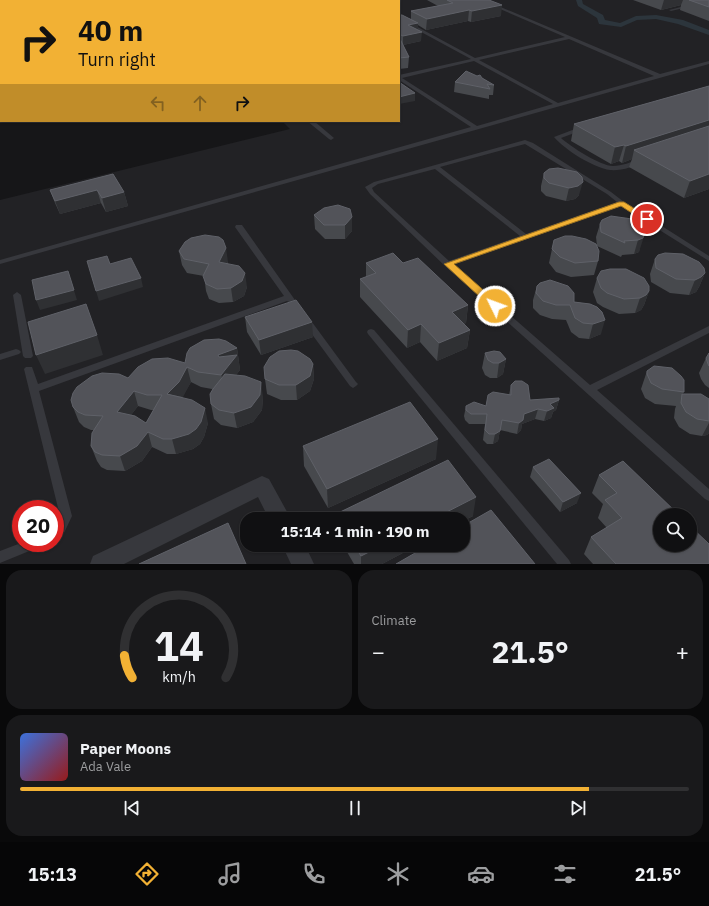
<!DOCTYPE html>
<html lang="en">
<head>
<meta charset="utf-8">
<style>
	body { margin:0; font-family:"IBM Plex Sans",sans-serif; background:#19191b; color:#f1f3f6; height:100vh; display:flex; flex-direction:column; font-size:15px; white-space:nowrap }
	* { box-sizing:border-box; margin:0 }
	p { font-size:13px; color:#9c9d9f }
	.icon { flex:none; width:22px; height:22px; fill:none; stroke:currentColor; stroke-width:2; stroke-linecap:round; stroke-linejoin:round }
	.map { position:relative; height:564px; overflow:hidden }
	.sheet { display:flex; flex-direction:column; gap:6px; padding:6px; background:#09090a; flex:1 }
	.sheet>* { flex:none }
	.banner { position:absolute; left:0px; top:0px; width:400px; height:122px; box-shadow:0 1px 3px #0004,0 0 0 1px #303032; background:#f2b134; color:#111; overflow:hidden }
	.buttons { position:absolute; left:653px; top:508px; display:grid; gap:8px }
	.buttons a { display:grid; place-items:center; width:44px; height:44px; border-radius:50%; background:#101012; box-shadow:0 1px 3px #0004,0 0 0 1px #303032; font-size:20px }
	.speed { position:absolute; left:12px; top:500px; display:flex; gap:8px; font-size:20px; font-weight:700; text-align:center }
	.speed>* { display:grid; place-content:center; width:52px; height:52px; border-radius:50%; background:#101012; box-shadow:0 1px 3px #0004,0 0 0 1px #303032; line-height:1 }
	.speed .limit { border:6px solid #d22; background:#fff; color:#111 }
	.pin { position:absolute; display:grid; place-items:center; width:34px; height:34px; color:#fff; margin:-17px; border:2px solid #fff; border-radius:50%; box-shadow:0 1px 4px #0007 }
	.me { position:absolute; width:44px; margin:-22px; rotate:312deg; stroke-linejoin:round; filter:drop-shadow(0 0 3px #0008) }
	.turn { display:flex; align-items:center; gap:14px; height:84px; padding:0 12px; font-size:18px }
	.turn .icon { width:52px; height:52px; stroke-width:2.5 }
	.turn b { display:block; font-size:28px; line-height:34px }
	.lanes { display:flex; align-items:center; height:38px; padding:0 12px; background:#0003; justify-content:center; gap:20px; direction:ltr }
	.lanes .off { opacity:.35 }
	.big { font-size:30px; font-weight:700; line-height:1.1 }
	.sheet .widget { flex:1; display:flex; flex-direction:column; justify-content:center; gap:6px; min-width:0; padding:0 14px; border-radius:16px; background:#19191b }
	.sheet .dial { align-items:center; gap:0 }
	.dial svg { height:104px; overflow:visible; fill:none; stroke:#303032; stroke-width:7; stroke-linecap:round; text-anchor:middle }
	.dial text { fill:#f1f3f6; stroke:none }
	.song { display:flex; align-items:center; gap:12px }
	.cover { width:48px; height:48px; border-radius:6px; background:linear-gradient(135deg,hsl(220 70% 55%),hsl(0 70% 35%)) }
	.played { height:4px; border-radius:2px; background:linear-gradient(90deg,#f2b134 85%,#303032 85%) }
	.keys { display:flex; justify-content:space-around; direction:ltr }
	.heat { display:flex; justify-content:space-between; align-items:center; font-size:22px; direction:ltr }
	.sheet .tiles { flex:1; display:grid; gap:6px; grid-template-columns:1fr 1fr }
	.widget:last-child { grid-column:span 2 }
	.trip { position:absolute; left:240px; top:512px; width:230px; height:40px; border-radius:16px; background:#101012; box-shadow:0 1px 3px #0004,0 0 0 1px #303032; font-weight:700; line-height:40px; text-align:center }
	.dock { display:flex; height:64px; justify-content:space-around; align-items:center; background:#060607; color:#9c9d9f }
	.dock .icon { width:28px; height:28px }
	.dock .selected { color:#f2b134 }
	.dock b { font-size:18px; color:#f1f3f6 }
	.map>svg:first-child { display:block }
	.built { fill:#222225; fill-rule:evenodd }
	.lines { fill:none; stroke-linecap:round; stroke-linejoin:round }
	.canal { fill:#2c353c; fill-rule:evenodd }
	.service { fill:#37383d; fill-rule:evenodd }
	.minor { fill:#37383d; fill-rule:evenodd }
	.wall { fill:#47494d; fill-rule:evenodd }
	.shaded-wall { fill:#2f3033 }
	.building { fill:#525359; stroke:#5f6168; fill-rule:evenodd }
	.route { fill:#f2b134; stroke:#9d7322 }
</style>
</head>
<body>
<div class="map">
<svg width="709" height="564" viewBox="0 0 709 564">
	<rect width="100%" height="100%" fill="#161618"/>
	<path class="built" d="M0,0H709V564H0V200L290,129L282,121H399V1H1L0,39ZM21,509H55V543H21ZM660,515H690V545H660ZM247,519H463V545H247Z"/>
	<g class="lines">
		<path class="canal" d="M576,0H582L583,4L603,15L605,20L620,23L636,16L656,15L683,20L709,30V35L678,24L656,19L637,20L621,27L599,24L597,18L578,6Z"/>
		<g class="service">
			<path d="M360,0H365L366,1H361Z"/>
			<path d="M479,0H484L660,74L709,61V64L0,264V260L471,127L399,80V75L471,59L399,20V17L475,58L565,37ZM569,39L654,76L558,103L479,60ZM474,61L553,104L477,126L402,78Z"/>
			<path d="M708,0L709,2L671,11L669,10Z"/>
			<path d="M307,121H314L334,138L331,140L329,139Z"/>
			<path d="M583,126L585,127V129L561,138C570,146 600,166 613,166C622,166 631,162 640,159L643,161C636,167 620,171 610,170C594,168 565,150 554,137Z"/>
			<path d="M525,140L533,143L611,192L624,202L709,256V261L621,206L453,265L590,385L709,326V333L597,390L709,489V501L705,499L445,266L370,194L365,187L374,182ZM525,144L607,194L617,202L526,234L440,167ZM435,169L520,236L449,261L374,192L372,188L378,184Z"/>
			<path d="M236,225H242L295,300L291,303L287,301L39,391L72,516L64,533L55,537V526L60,516L24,369L26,367H32L38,384L284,296L235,227Z"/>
			<path d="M17,292L21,295L33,356L31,358H25L23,356L13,295Z"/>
			<path d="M306,317L309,318L356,382L358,384L356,386L353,388L350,386L303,322L302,320Z"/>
			<path d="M371,329L374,330L569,560L571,564H557L368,334L367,332L368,330Z"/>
			<path d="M16,349L19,350L21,352L19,354L0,360V354Z"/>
			<path d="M21,543H41L39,547L0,563V551Z"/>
		</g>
		<g class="minor">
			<path d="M262,476L269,479L291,519H269L258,497L124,564H90L93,556Z"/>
			<path d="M282,545H305L314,564H291Z"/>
		</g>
	</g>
	<g class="wall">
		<path d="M427,0H489L501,16L471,22L468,21L426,30L418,25V30L421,41L403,45L409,57L408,68L399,69V15L411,19V11L438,6Z"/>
		<path d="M633,0H709V21L680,10L681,5L661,10Z"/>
		<path d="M482,78L494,85L493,95H489V99L454,92L455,82Z"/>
		<path d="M709,86V189L684,198L629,167L632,159L622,163L619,161L611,164L571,141L574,124Z"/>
		<path d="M549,169L579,195L575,199L566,201L546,196L541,191V186L544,173Z"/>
		<path d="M113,174L124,192L128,206L106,212L101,203L60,214L55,203L50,190Z"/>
		<path d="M314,215L352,217V231L345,239H325L315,229Z"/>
		<path d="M600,224L643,226L639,252L634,254L622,255L621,257L597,246L598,261L594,275L571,277L556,272L549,263L552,249L597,246L596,237Z"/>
		<path d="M179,251L228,262V264L247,287L244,296L233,302L219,303L209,299L206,291L204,276L187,273L182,265Z"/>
		<path d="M655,259L705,273L699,287L696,292L689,295L670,293L651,282L650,274Z"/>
		<path d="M366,263H403L468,305L466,323L463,324L470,330L467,348L437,361L420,342L407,348L360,297V279L366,277Z"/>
		<path d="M597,278L649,291L644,305L641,310L635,313L619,314L603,307L597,303L593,292Z"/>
		<path d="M537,286L574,302L590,304L601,334L589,339L579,338L571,332L566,320L552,319L540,315L533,308V300Z"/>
		<path d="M245,317L313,337L261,355L247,332Z"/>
		<path d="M237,348L240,370L236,375L263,397L262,410L253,422L237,428L221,425L214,419L211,404L212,389L201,387L191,382L182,397L208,423L204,437L200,444L193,449L176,454H167L152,447L142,461L125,471L107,470L101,467L97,461L91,446L94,430H91L84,427L79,422L73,407L128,378L185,363ZM138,406L151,410H154L146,423L131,415Z"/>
		<path d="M485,353L506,359L503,374L497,378H490L485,375L482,368Z"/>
		<path d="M709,353V388L705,385L701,379L699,373L706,358Z"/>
		<path d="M313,364L314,379L310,391L297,400H281L267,394L265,379Z"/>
		<path d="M647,371L684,392L682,394L709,399V433L707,435L702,436L690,434L679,427L674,418L675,409L676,406L655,404L645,398L641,389Z"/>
		<path d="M511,385L530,400H559L556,410L553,412L551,418L544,421L535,419L522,424L521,430L517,434L500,430L498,441L493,444H487L483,440L485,424H469L465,420L464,416L466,406H486L509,395Z"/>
		<path d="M303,446L436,459L328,508L304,466Z"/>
		<path d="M533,467L577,503L560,512L530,477Z"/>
		<path d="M599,475L709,564H593L584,554L591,537L607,528L598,518L603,504L592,493Z"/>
		<path d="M336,514L473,516L463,521V519H336Z"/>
		<path d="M343,545H418L382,564H354Z"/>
	</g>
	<g class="shaded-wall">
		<path d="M186,0H193V1H180Z"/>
		<path d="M664,0H683L681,5L661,10Z"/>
		<path d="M502,5L501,16L471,22L472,11Z"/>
		<path d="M469,10L468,21L426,30L427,19Z"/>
		<rect x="0" y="20" width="1" height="9"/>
		<path d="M418,23V32L408,25Z"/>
		<path d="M422,32L421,41L403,45V36Z"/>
		<path d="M415,93V101L399,104V97Z"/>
		<path d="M709,120V134L634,150L632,159L622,163L626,146Z"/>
		<path d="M624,145L619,161L611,164L615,147Z"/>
		<path d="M709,174V189L684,198L690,181Z"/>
		<path d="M583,182L579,195L575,199L566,201L569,188Z"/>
		<path d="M97,190L101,203L60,214L55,201Z"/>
		<path d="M124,192L128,206L106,212L102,198Z"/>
		<path d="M352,217V231L345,239V225Z"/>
		<path d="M646,230L639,252L634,254L638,240Z"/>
		<path d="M226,248L228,262L222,276L219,262Z"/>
		<path d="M68,271L77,300L40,310L36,300Z"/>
		<path d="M245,273L247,287L244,296L233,302L231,288Z"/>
		<path d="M705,273L699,287L696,292L689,295L695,280Z"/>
		<path d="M141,278L143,287L99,301L96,291Z"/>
		<path d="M649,291L644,305L641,310L635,313L640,298Z"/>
		<path d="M468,305L466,323L449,330L452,312Z"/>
		<path d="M605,320L601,334L589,339L593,324Z"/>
		<path d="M312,322L313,337L261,355L259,340Z"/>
		<path d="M421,324L420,342L407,348L408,330Z"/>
		<path d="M470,330L467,348L437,361L439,343Z"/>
		<path d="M97,335L103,355L45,374L36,355Z"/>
		<path d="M237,348L240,370L224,390L218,355Z"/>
		<path d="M506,359L503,374L497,378L499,363Z"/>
		<path d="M313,364L314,379L310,391L297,400L296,385Z"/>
		<path d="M187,367L191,382L183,397L167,394Z"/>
		<path d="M261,382L263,397L262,410L253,422L237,428L234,413Z"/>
		<path d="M134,391L138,406L122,427L117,412Z"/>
		<path d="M559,400L556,410L553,412L551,418L544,421L547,411L550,404Z"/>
		<path d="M205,408L208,423L204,437L200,444L193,449L176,454L172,439Z"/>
		<path d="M538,409L535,419L522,424L521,430L517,434L519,423L524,414Z"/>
		<path d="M709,423V433L707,435L702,436Z"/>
		<path d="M500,431L498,441L493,444L495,434Z"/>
		<path d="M148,432L152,447L142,461L125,471L120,456Z"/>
		<path d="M438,439L436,459L328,508L327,489Z"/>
		<path d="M581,493L577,503L560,512L563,502Z"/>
		<path d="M476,497L473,516L463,521V519H433Z"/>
		<path d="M383,545H418L382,564H361V556Z"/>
	</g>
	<g class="building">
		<path d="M0,0H44L45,1H1V20H0Z"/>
		<path d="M126,0H186L180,1H127Z"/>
		<path d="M192,0H211L213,1H192Z"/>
		<path d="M223,0H283L287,1H217Z"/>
		<path d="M447,0H489L502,5L472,11L469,10L427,19L411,11L453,3Z"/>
		<path d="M689,0H709V7Z"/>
		<path d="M399,15H402L418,23L408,25L422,32L403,36L399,34Z"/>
		<path d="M399,37L409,57L399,58Z"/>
		<path d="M466,71L477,76L480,75L482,78L494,85L487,84L490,89L455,82Z"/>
		<path d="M399,82L415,93L399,97Z"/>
		<path d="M709,86V120L626,146L624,145L615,147L574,124Z"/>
		<path d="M709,126V174L690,181L634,150Z"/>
		<path d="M558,168L577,172L582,177L583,182L578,186L569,188L549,183L544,178V173L549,169Z"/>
		<path d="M113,174L124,192L102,198L97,190L55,201L50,190Z"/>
		<path d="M338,205L350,209L352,217L345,225H324L314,215L324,208Z"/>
		<path d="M611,216L632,219L643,226L646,230L643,238L638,240L624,241L625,243L601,232L600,224L602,220Z"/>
		<path d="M205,235L219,237L223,240L226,248L219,262L239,266L245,273L242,281L231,288L217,289L206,284L203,276L209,264L184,259L179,251L185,242L191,238Z"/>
		<path d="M565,236H572L586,239L596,244L599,251L598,261L575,263L560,257L552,249L554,240Z"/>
		<path d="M393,253L403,263L418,258L468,305L452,312L470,330L439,343L421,324L408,330L360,279L376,273L366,263Z"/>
		<path d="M665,253L683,254L699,262L704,268L705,273L701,277L695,280L676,279L656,268L655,259L658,255Z"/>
		<path d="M107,256L110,264L131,258L141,278L96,291L87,261Z"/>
		<path d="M610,269H626L644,278L649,286V291L646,295L640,298L624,299L607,293L601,288L597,278L601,271Z"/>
		<path d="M68,271L74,290L36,300L32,280Z"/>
		<path d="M550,280L568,286L574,293V302L590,304L597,307L602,312L605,320L593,324L583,323L575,318L570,305H556L543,301L536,293L537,286L540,283Z"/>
		<path d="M296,300L312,322L259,340L245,317Z"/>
		<path d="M86,304L97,335L36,355L28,322Z"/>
		<path d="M219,339L226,341L237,348L218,355L219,357L237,355L221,375L198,372L187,367L179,382L167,394L192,400L205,408L201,422L196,429L189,434L172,439H163L148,432L137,446L120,456L102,455L95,452L91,446L92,433L103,416L85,415L78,412L73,407L71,400L73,393L77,387L92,376L102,373L119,374L128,378L138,367L152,359L168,358L185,363L187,353L190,348L204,340ZM134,391L147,395H162L146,423L135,416L117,412Z"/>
		<path d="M291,350L298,351L310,359L313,364L310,376L296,385H279L265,379L264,367L270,357L279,351Z"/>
		<path d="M494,351L500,352L506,359L499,363H493L488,360L485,353Z"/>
		<path d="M709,353V366L708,364L706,358Z"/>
		<path d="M654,366L672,368L681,376L684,380V392L662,389L651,383L647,374V371Z"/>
		<path d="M225,374L245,376L261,382L260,395L251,407L234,413L219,410L211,404L210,394L213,389Z"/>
		<path d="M515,381H522L528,385L530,400L559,398V400L550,404L554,408L547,411L538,409L524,414L523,420L519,423L502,420L500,431L495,434H489L485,430L487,414H471L466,410V406L474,402L486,406L488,395L493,392L511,395V385Z"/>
		<path d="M682,394H701L709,399V421L697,419L686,412L681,403Z"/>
		<path d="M410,402L438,439L327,489L303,446Z"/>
		<path d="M549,459L581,493L563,502L533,467Z"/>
		<path d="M448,460L476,497L433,519H339L336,514Z"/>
		<path d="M623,461L679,515H660V545H690V526L709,544V564H616L591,537L622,518L605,500L617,493L599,475Z"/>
		<path d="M491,510L535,564H396L429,545H463V526Z"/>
		<path d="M228,523L246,564H139Z"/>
		<path d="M354,545H383L361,556Z"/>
	</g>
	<path class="route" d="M619,202H624L651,219L644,221L621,206L454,264L498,303V308H492L444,264Z"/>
</svg>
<div class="buttons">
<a><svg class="icon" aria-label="search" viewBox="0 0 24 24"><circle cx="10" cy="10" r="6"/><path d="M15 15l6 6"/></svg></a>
</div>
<div class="speed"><div class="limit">20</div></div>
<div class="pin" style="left:647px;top:219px;background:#d93025"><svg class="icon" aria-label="arrive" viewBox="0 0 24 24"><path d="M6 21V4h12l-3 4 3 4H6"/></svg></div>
<svg class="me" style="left:495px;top:306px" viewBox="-20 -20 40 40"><circle r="17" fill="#f2b134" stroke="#fff" stroke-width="3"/><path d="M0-11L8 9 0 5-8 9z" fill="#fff"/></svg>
<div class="trip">15:14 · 1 min · 190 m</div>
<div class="banner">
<div class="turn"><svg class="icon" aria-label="right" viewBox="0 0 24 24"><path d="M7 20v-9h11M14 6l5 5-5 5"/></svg><div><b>40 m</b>Turn right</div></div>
<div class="lanes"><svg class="icon off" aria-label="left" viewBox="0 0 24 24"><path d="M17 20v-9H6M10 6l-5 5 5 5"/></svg><svg class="icon off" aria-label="ahead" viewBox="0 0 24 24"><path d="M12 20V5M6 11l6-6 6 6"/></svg><svg class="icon" aria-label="right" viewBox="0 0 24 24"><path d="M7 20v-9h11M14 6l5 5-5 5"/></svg></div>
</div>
</div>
<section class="sheet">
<div class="tiles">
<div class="widget dial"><svg viewBox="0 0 100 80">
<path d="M14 69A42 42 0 1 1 86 69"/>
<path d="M14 69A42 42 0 0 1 8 52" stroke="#f2b134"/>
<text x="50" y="56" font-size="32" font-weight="700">14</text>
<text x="50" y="72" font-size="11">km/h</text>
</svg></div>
<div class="widget"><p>Climate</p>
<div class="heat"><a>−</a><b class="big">21.5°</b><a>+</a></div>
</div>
<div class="widget">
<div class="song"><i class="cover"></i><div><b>Paper Moons</b><p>Ada Vale</p></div></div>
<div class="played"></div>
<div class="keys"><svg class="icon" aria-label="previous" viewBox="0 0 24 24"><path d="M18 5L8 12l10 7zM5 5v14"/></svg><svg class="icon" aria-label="pause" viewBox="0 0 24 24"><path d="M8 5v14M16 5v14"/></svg><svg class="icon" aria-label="next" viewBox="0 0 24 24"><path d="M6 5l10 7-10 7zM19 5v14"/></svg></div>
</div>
</div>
</section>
<nav class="dock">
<b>15:13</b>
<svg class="icon selected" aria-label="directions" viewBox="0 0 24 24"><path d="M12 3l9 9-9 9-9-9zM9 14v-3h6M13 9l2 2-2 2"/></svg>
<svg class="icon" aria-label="music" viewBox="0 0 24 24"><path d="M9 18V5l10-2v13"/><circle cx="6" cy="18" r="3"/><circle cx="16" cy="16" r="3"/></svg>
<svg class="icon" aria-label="phone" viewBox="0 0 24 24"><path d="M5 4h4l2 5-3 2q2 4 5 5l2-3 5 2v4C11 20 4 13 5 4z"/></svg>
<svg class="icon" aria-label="climate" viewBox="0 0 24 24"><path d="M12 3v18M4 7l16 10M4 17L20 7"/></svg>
<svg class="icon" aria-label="car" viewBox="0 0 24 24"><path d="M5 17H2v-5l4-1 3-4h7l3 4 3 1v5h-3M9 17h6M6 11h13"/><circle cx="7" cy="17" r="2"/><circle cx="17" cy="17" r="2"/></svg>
<svg class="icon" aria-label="filters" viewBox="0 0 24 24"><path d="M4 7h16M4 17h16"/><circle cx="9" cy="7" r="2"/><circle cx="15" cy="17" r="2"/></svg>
<b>21.5°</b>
</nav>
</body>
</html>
